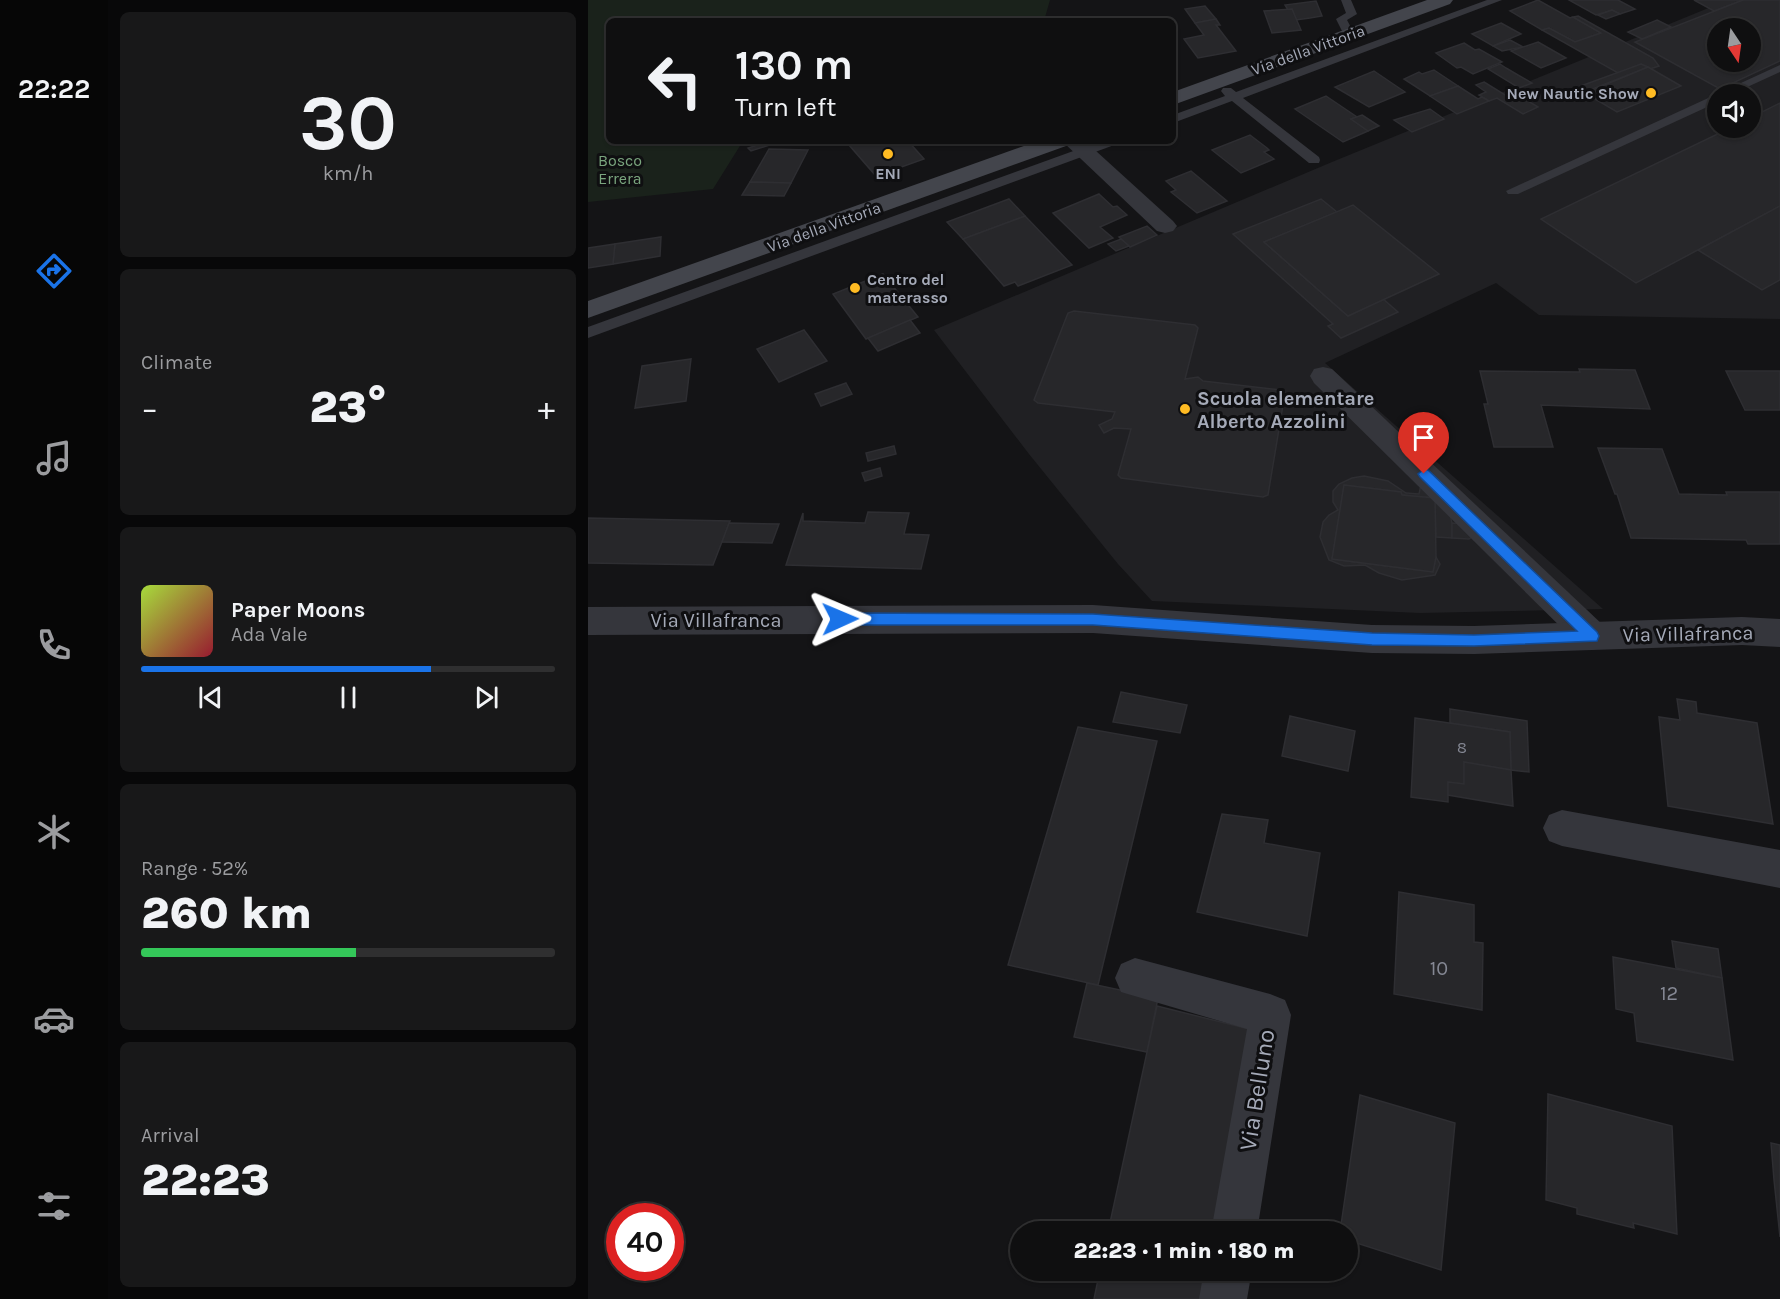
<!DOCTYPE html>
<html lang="en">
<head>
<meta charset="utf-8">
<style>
	body { margin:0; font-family:Karla,sans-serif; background:#181819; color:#f1f3f6; height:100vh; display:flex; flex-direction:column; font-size:22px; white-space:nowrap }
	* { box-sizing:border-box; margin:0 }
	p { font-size:20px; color:#9b9c9f }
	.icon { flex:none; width:33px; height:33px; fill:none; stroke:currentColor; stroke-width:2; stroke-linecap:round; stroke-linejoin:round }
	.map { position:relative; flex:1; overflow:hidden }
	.details { display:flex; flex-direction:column; gap:12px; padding:12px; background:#080809; width:480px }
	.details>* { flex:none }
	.banner { position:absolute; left:18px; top:18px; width:570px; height:126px; border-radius:9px; box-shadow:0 2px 4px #0004,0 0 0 2px #2f2f30; background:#0f0f10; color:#f1f3f6; overflow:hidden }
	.needle { width:39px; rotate:167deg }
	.fabs { position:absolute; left:1119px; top:18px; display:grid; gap:12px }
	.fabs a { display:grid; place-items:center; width:54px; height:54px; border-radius:50%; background:#0f0f10; box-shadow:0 2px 4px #0004,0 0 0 2px #2f2f30; font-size:30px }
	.speed { position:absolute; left:18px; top:1203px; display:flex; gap:12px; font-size:30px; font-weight:700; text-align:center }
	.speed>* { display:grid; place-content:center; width:78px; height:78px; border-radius:50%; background:#0f0f10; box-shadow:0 2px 4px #0004,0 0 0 2px #2f2f30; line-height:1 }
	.speed .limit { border:9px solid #d22; background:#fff; color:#111 }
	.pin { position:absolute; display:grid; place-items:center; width:51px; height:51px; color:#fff; margin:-62px -26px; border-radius:50% 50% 50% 0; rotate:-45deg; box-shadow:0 0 6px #0007 }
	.pin .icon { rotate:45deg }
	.me { position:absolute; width:66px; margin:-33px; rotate:89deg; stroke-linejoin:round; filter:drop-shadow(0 0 4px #0008) }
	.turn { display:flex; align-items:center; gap:21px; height:126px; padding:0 30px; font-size:27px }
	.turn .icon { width:78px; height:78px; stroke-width:2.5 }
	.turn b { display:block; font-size:42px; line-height:51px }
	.big { font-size:45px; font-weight:800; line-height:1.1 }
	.details .widget { flex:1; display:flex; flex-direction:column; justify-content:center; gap:9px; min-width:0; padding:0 21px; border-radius:9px; background:#181819 }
	.details .dial { align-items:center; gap:0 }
	.dial b { font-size:78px; line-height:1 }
	.song { display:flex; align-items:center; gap:18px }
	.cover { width:72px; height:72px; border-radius:9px; background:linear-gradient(135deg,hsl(80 70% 55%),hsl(350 70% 35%)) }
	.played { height:6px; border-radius:3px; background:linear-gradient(90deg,#1a73e8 70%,#2f2f30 70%) }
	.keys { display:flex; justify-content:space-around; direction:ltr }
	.heat { display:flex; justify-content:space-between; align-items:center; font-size:33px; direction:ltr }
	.charge { height:9px; border-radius:4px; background:linear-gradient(90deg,#34c759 52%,#2f2f30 0) }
	.trip { position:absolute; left:422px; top:1221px; width:348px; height:60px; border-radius:30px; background:#0f0f10; box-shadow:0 2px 4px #0004,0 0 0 2px #2f2f30; font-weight:800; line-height:60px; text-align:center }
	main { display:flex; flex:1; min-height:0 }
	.tab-bar { display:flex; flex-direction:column; width:108px; justify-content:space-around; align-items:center; background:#060606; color:#9b9c9f }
	.tab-bar .icon { width:42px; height:42px }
	.tab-bar .on { color:#1a73e8 }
	.tab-bar b { font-size:27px; color:#f1f3f6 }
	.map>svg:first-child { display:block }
	.built { fill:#202023; fill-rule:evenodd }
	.green { fill:#1a221b }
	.building { fill:#27272a; stroke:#2e2e32; stroke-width:1.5; fill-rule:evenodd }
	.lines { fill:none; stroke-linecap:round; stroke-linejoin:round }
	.service { fill:#35363c; fill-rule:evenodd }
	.minor { fill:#35363c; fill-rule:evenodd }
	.tertiary { fill:#35363c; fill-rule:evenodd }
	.secondary { fill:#43454c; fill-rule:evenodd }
	.route { fill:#1a73e8; stroke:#114b97; stroke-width:1.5 }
	.poi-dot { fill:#ffbb23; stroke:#0f0f11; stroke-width:2 }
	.labels { text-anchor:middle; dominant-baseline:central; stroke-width:6; stroke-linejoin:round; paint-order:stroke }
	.far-street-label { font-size:16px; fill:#a5aab8; stroke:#0f0f11 }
	.far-poi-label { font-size:16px; font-weight:bold; fill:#a5aab8; stroke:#0f0f11; text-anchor:end }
	.far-park-label { font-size:16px; fill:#7aa57e; stroke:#0f0f11 }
	.number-label { font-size:16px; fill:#858894 }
	.poi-label { font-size:20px; font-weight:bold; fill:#a5aab8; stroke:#0f0f11; text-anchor:start }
	.street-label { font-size:20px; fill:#a5aab8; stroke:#0f0f11 }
	.near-number-label { font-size:20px; fill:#858894 }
	.near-street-label { font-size:24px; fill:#a5aab8; stroke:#0f0f11 }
</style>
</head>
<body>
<main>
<nav class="tab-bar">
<b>22:22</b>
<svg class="icon on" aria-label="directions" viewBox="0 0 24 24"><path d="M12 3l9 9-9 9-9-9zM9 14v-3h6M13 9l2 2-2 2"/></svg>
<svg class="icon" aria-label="music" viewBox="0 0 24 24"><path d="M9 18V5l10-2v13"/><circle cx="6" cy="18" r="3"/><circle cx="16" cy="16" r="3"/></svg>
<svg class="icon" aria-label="phone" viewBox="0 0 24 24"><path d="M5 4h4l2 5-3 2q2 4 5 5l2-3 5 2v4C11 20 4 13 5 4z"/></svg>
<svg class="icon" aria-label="climate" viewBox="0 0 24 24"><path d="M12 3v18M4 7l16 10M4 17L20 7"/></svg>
<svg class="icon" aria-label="car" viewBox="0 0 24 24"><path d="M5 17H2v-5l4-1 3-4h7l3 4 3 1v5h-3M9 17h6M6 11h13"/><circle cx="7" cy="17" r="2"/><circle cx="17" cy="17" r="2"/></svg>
<svg class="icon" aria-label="filters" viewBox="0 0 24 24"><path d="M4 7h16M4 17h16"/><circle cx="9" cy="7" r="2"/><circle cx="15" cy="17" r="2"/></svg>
</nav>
<section class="details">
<div class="widget dial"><b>30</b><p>km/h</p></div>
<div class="widget"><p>Climate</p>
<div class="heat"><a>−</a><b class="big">23°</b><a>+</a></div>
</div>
<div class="widget">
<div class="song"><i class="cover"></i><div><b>Paper Moons</b><p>Ada Vale</p></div></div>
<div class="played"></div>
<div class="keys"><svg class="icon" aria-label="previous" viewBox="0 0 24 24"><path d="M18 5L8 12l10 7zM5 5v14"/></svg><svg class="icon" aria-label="pause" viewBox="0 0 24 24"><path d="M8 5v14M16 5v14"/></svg><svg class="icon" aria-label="next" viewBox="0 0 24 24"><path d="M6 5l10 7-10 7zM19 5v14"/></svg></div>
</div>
<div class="widget"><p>Range · 52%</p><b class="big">260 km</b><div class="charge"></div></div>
<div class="widget"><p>Arrival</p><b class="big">22:23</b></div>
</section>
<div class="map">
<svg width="1192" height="1299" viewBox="0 0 1192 1299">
	<rect width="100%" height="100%" fill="#141416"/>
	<path class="built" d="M1140,0H1192V319L951,315L908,283L737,363L1015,609L832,613L564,601L530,564L441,454L346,330L744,162ZM1130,28H1162V62H1130ZM1130,94H1162V128H1130Z"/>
	<path class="green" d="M0,0H462L456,21H21V141H155L125,189L0,202Z"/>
	<g class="building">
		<path d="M950,0L982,18L985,17L1013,33L987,42L961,28L954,30L922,11Z"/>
		<path d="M981,0H1030L1047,9L1032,14L1024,10L1008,15Z"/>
		<path d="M1106,0H1155L1126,11Z"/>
		<path d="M1155,0H1192V61L1132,89L1047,42ZM1130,28H1162V62H1130Z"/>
		<path d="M728,1L734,16L722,18L708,20L704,9L700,10L697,5Z"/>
		<path d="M617,6L628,19L607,23L597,9Z"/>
		<path d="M704,9L713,30L684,33L676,11Z"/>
		<path d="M1024,10L1032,14L1018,19L1010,15Z"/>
		<path d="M990,16L1065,58L1071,66L1062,69L1053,64L1030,73L954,30L961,28L987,42L1013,33L985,17Z"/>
		<path d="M628,19L632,25H628L648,51L610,58L596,39L616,35L607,23Z"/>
		<path d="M1069,20L1083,27L1054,39L1040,32Z"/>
		<path d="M913,23L933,34L905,46L884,34Z"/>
		<path d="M922,40L935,47L914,51L905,46Z"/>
		<path d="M950,42L978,58L953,68L923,51Z"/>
		<path d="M876,43L887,50L891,49L914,62L885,74L873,67L869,68L848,53Z"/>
		<path d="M912,64L918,68L944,83L931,88L900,69Z"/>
		<path d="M1053,64L1060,67L997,92L990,87Z"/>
		<path d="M1060,67L1093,86L1029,112L997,93Z"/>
		<path d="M846,70L870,86L842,96L816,79L831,72L834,74Z"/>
		<path d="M786,71L817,92L781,107L747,87Z"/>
		<path d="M896,82L917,95L925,92L950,107L935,114L909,98L901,101L891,95L898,92L888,85Z"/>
		<path d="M870,86L890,99L894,97L901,101L869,114L842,96Z"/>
		<path d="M738,96L769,117L763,119L780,131L755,142L707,109Z"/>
		<path d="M1192,103V206L1048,283L953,219L1142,128H1162V118Z"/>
		<path d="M842,109L856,119L824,132L806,120Z"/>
		<path d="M774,115L791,126L780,131L763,119Z"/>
		<path d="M662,135L679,148L681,150L676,152L686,159L653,173L624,150Z"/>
		<path d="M182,141H194L163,151L160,148Z"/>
		<path d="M272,141H320L336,159L288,176L261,145Z"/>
		<path d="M181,149L220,150L203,183L162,182Z"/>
		<path d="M603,171L639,201L609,213L583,192L588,190L578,181Z"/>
		<path d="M162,182L203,183L196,196L154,195Z"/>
		<path d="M511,194L525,207L529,206L539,215L512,227L525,238L501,248L465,213Z"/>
		<path d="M421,199L437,216L375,239L359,222Z"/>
		<path d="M733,199L749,212L676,242L760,316L795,299L810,312L753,338L740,326L745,324L645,234Z"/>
		<path d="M765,205L851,274L760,316L676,242Z"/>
		<path d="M1192,206V280L1174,290L1110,250Z"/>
		<path d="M437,216L484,265L430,286L427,282L416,286L375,239Z"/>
		<path d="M559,226L569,235L542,247L531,237Z"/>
		<path d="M73,237L72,256L25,264L27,244Z"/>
		<path d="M533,239L541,246L528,251L520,244Z"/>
		<path d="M27,244L25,264L0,268V248Z"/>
		<path d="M295,274L330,317L278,339L245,294Z"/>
		<path d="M486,311L607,325L610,328L597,379L610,377L615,381L693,390L697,393L680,495L675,497L533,478L530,475L543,429L526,428L516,433L511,425L524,419L527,412L450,403L446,400L480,313Z"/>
		<path d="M322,320L332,333L290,351L280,338Z"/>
		<path d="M216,330L239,361L191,382L169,349Z"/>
		<path d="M103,359L98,401L47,408L54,366Z"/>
		<path d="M991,369L1047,370L1062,409L953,405L965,447H906L896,404H900L892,371L992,372Z"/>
		<path d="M1138,371H1192V410H1157Z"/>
		<path d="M258,383L264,394L233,406L227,394Z"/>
		<path d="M306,446L308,454L280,461L278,453Z"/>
		<path d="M1010,448L1074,449L1091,494L1139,495L1138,492H1192V544H1160L1158,540L1043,538L1029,494H1027Z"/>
		<path d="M292,468L294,476L277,481L274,473Z"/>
		<path d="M776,476L800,481L818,493L831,494L833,485L859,501L864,523V538L848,537L847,498L814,495L813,492L756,485L744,559L845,572L848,557L852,564L847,575L814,580L791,573L777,565L756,566L741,560L732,537L735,522L741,515L750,510L745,502V491L751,484L764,478Z"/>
		<path d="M756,485L813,492L814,495L847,498L848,557L845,572L744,559Z"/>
		<path d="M280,512L321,513L316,534L341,535L333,569L198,565L215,513V521L277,523Z"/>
		<path d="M0,518L142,521L125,565L0,563Z"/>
		<path d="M141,523L191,524L184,543L134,542Z"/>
		<path d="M864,523L880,524L888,534L881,539L864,538Z"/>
		<path d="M533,692L599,705L592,733L525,722Z"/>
		<path d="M1089,699L1108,702L1109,713L1169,723L1185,824L1080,806L1071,717L1092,720Z"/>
		<path d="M862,709L939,721L941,772L923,770L922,732L862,723Z"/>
		<path d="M702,716L767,731L760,771L694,756Z"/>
		<path d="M827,718L922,732L923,770L876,762V784L860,782V802L823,797Z"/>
		<path d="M490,727L569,741L510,985L420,965Z"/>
		<path d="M876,762L923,770L925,806L860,795V782L876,784Z"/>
		<path d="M634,814L680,820L676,843L732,853L719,936L609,912Z"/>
		<path d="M811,892L886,905V942L895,943L894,1010L806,994Z"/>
		<path d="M1084,941L1130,949L1134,978L1088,968Z"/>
		<path d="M1025,957L1134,978L1145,1060L1049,1041L1046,1013L1028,1009Z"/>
		<path d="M499,983L570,998L559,1052L486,1037Z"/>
		<path d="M569,1006L661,1029L627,1232H520Z"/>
		<path d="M960,1094L1084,1126L1089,1234L1045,1223L1046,1228L989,1214V1208L958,1200Z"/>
		<path d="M772,1095L867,1123L853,1270L759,1240V1232H752Z"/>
		<path d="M1183,1143L1192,1145V1237L1186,1180Z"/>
		<path d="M512,1270H621L616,1299H506Z"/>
	</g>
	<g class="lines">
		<g class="service">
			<path d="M753,0H763L769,14L759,20L767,35L765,37H757L748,19L758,13Z"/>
			<path d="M899,0H914L655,98L731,157L732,160L731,163H721L644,101L585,123V115L637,96L633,91L635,88H643L648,92Z"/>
			<path d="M1192,65V72L1144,94H1130V102L930,194H920L918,191Z"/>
			<path d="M513,141H531L529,144L0,338V327Z"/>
		</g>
		<g class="minor">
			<path d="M474,141H497L585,221L589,226L585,231L577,233L569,231Z"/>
			<path d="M735,367L744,369L1016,626L1020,636L1016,646L1004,650L992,646L726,383L722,376L726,369Z"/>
			<path d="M974,810L1192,850V888L974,846L961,841L955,828L961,815Z"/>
			<path d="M547,958L682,994L697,1000L703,1015L669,1232H623L659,1029L533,992L527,978L533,964Z"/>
			<path d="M616,1270H664L659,1299H611Z"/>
		</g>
		<path class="tertiary" d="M505,605L784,625L886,626L1154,617L1192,619V647L1154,645L886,654L784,653L505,633L0,635V607Z"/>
		<g class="secondary">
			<path d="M839,0H865L862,4L585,105V92Z"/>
			<path d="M450,141H481L478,146L0,318V301Z"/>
		</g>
	</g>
	<path class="route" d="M836,469L840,470L1009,632L1011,636L1009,641L886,646L784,645L505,625H252L245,619L252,613L505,614L784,633L886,635L989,631L832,477L830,474Z"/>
	<g class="poi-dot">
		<circle cx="1063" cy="93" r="6"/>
		<circle cx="300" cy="154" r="6"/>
		<circle cx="267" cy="288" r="6"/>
		<circle cx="597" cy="409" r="6"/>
	</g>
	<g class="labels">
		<g class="far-street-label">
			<text transform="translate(720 50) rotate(-20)">Via della Vittoria</text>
			<text transform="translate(236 227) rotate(-20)">Via della Vittoria</text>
		</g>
		<g class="far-poi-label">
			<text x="1051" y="93">New Nautic Show</text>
			<text x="300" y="173" text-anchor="middle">ENI</text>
			<text x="279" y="279" text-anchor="start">Centro del<tspan x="279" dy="18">materasso</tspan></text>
		</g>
		<g class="far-park-label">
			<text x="32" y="160">Bosco<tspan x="32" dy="18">Errera</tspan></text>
		</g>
		<g class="number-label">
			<text x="874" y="747">8</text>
		</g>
		<g class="poi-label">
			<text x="609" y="398">Scuola elementare<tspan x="609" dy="23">Alberto Azzolini</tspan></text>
		</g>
		<g class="street-label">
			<text x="128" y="620">Via Villafranca</text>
			<text transform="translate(1100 634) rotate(-1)">Via Villafranca</text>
		</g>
		<g class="near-number-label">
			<text x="851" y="968">10</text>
			<text x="1081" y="993">12</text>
		</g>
		<g class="near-street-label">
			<text transform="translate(669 1090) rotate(-81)">Via Belluno</text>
		</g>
	</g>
</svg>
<div class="fabs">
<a><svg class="needle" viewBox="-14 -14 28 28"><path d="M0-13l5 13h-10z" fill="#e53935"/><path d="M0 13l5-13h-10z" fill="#9b9c9f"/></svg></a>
<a><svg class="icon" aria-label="sound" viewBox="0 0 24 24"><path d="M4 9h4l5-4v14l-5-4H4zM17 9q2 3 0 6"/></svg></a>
</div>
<div class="speed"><div class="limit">40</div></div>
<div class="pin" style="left:836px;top:474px;background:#d93025"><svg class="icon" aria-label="arrive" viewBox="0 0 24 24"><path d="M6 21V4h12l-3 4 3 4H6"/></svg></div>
<svg class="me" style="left:252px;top:619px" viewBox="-20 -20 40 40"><path d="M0-17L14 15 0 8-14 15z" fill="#1a73e8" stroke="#fff" stroke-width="4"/></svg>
<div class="trip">22:23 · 1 min · 180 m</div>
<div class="banner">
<div class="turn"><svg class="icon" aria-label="left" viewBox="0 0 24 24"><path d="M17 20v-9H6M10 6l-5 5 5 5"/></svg><div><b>130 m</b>Turn left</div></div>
</div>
</div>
</main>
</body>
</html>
